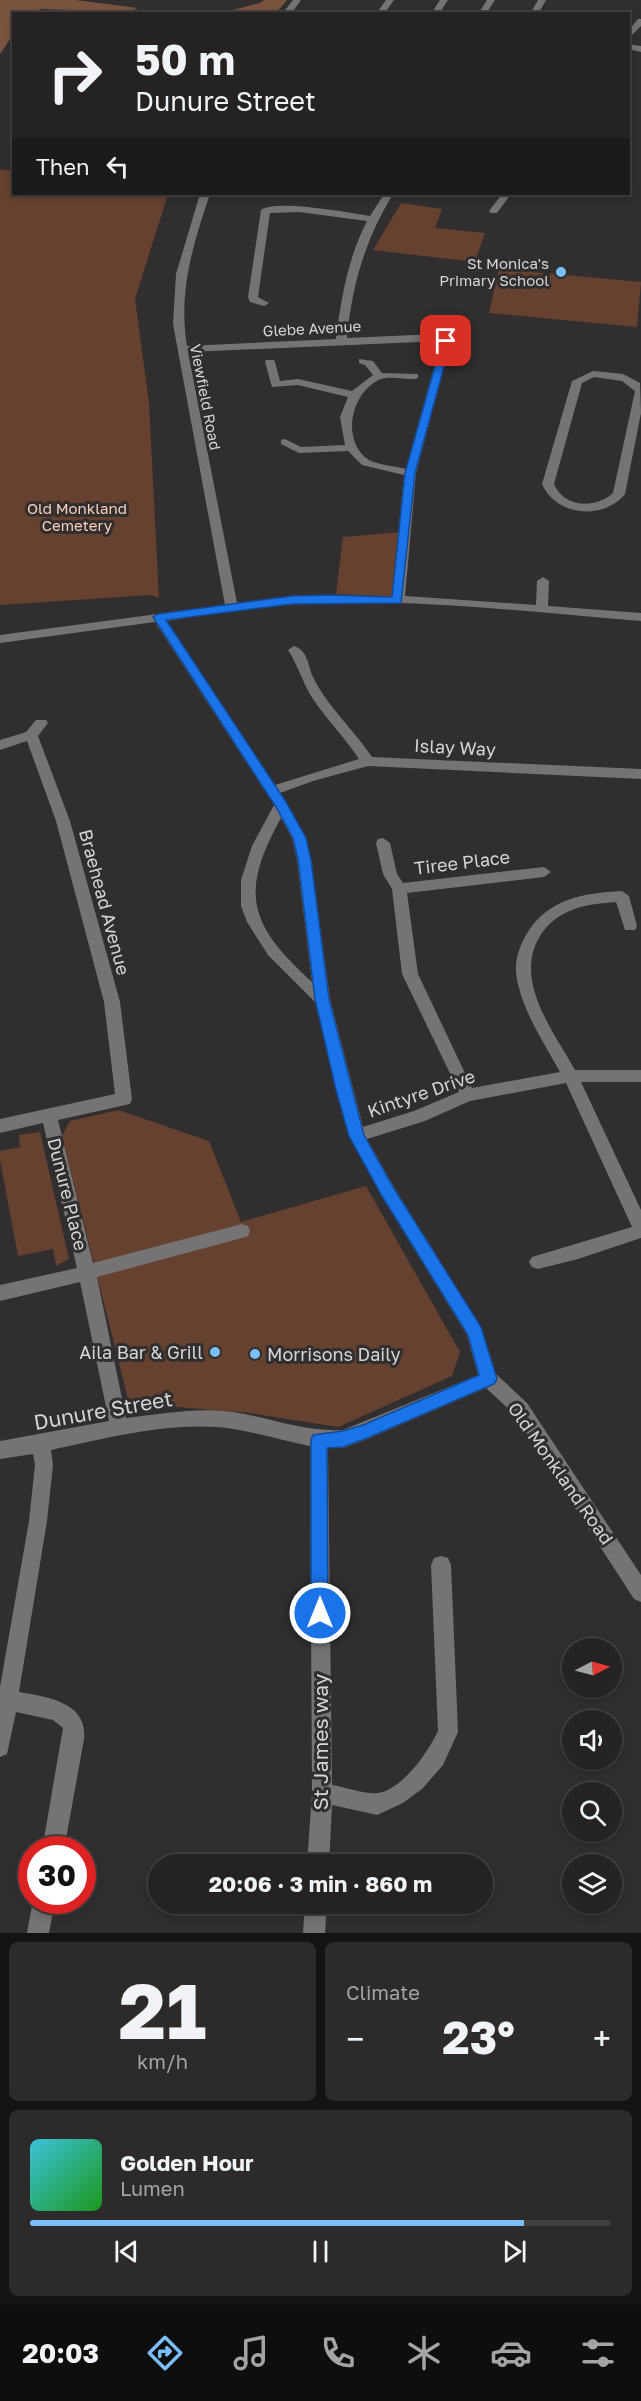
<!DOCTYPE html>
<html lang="en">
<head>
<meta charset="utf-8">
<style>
	body { margin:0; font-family:"Golos Text",sans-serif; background:#2c2a2a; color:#f1f3f6; height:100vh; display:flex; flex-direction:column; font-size:22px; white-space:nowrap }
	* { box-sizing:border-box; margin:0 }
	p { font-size:20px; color:#a3a4a5 }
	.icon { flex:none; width:33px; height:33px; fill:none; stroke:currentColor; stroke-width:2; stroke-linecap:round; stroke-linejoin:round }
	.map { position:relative; height:1933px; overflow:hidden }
	.drawer { display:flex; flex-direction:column; gap:9px; padding:9px; background:#141313; flex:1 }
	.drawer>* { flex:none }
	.guide { position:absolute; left:12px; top:12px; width:618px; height:183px; border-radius:0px; box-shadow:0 3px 9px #0003,0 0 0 2px #413f40; background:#242222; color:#f1f3f6; overflow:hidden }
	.needle { width:39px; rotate:84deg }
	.buttons { position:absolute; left:562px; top:1638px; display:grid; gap:12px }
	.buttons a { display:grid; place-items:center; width:60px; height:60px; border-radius:50%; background:#242222; box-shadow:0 3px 9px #0003,0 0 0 2px #413f40; font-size:30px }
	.speed { position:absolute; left:18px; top:1836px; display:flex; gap:12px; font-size:30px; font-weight:700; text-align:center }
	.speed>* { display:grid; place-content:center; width:78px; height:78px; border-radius:50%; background:#242222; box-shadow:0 3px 9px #0003,0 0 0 2px #413f40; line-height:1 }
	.speed .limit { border:9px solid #d22; background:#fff; color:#111 }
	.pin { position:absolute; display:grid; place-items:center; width:51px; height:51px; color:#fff; margin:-26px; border-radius:12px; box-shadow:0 3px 9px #0006 }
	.me { position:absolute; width:66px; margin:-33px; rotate:0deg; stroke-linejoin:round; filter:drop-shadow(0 0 4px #0008) }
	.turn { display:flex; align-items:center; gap:21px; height:126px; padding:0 24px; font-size:27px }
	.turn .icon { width:78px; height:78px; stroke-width:2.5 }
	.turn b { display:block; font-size:42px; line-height:51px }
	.then { display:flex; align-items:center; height:57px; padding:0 24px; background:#0003; gap:12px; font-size:22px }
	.big { font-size:45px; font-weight:700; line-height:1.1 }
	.drawer .tile { flex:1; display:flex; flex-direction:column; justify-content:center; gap:9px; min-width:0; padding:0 21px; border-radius:9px; background:#2c2a2a }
	.drawer .dial { align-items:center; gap:0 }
	.dial b { font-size:78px; line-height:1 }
	.song { display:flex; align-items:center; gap:18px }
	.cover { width:72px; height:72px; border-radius:9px; background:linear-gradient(135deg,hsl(190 70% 55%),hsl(120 70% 35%)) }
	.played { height:6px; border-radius:3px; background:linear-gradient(90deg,#7abff8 85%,#413f40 85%) }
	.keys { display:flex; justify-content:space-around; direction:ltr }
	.heat { display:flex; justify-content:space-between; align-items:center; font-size:33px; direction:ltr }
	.drawer .tiles { flex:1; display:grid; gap:9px; grid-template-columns:1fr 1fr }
	.tile:last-child { grid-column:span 2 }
	.trip { position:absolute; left:148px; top:1854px; width:345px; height:60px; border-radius:30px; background:#242222; box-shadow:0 3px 9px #0003,0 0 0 2px #413f40; font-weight:700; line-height:60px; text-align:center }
	.menu { display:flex; height:96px; justify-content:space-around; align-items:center; background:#0e0e0e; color:#a3a4a5 }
	.menu .icon { width:42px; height:42px }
	.menu .current { color:#7abff8 }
	.menu b { font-size:27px; color:#f1f3f6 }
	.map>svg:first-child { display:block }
	.green { fill:#66412f }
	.forest { fill:#7a533f }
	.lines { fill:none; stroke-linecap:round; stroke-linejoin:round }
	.minor { fill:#757373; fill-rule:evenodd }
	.route { fill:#1a73e8; stroke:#114b97; stroke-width:1.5 }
	.poi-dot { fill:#7abff8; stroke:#302e2e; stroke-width:2 }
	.labels { text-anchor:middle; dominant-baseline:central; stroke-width:6; stroke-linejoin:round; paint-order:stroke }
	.far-poi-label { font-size:15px; fill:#d6d4d5; stroke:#302e2e; text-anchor:end }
	.far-street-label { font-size:15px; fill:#d6d4d5; stroke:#302e2e }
	.far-park-label { font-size:15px; fill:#f9cfbb; stroke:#302e2e }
	.street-label { font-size:18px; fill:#d6d4d5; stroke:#302e2e }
	.poi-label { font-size:18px; fill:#d6d4d5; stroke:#302e2e; text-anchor:end }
	.near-street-label { font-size:21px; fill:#d6d4d5; stroke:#302e2e }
</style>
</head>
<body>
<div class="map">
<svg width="641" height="1933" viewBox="0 0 641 1933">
	<rect width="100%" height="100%" fill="#302e2e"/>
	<g class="green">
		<path d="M0,170H13L14,194H168L135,299L149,403L159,598L150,595L0,605Z"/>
		<path d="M401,203L442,209L435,228L485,233L475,262L373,250Z"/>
		<path d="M499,269L641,282L637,327L489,313Z"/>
		<path d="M401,532L392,597L336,594L343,537Z"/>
		<path d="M118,1110L209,1141L241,1222L366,1186L460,1352L452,1376L338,1427L250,1413L129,1403L62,1136L70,1121Z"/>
		<path d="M40,1132L69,1259L56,1266L53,1249L18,1256L0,1160V1151L20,1147L19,1135Z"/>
	</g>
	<g class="forest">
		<path d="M0,0H75L138,8L129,12L40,9L35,13L14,14L13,35L0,54Z"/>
		<path d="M264,0H287L276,13L224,12L260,3Z"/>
	</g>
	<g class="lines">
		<g class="minor">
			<path d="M293,0H301L291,14H282Z"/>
			<path d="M386,0H394L384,14H376Z"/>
			<path d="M440,0H448L439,14H431Z"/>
			<path d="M487,0H495L486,14H478Z"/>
			<path d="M538,0H546L538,14H530Z"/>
			<path d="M638,19H641V26L628,39V31Z"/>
			<path d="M628,44L641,46V52L628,49Z"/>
			<path d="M200,194H210C193,244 178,292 187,346L336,339C341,298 348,258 367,221L299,212L270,213L258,297L269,303L264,306L250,302L248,297L261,210C277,199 349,213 370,216L384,194H393C365,240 352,285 347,338L437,334L448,336L451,341L416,473L405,596L536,605L537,581L543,577L549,581L548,606L641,613V621C526,612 410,597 294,604C251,606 209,615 167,621L275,785L359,759C345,738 327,720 313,699C303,684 298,665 288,650L294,646C308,650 308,666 313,677C327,706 354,730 372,757L641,769V779L368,766L313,781L280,793L306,838L311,860L330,999L363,1127L414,1111L459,1092L402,974L392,889L383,874L376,843L378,839L383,838L390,843L397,874L403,883L544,867L551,872L544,877L407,893L418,974L472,1088L560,1072C545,1045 527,1018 519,988C513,968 516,953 526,935C547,899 583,893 622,891L629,896L637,926L635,930H625L616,902C587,904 560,908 542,933C511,978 553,1030 575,1070H641V1082H581L641,1210V1238L578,1259L538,1269L532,1267L529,1262L532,1257L632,1227L566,1083L470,1101L425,1121L367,1139L394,1187L481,1327L496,1374L527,1403L641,1575V1602L634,1599L515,1415L486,1388L365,1440L343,1448H328L332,1785C344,1787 368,1795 378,1793C403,1789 428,1752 438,1731L431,1565L434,1558L441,1556L448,1558L451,1565L458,1732L443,1765L422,1789L403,1803L377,1815L332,1805L329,1864H307L312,1793L310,1446C285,1441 259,1433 233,1429C176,1420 107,1438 51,1450L53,1465L47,1521L19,1692C47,1697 88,1702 84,1739L64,1850H42L63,1728L53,1720L16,1712L7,1754L0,1757V1687L29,1521L35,1465L33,1454L0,1459V1441L109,1421L80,1282L0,1301V1285L77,1268L43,1123L0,1133V1119L115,1094L104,1002L56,821L27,741L0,750V740L26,732L36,720H46L48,723L38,736L70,821L120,1002L132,1099L130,1104L58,1120L93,1263L242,1224L248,1226L250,1231L248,1236L242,1238L97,1277L126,1418C161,1414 198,1407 233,1412C271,1418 304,1432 343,1430L478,1375L467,1335L382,1197L349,1136L315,1002L268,955L247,922L241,906V880L252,846L274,805L155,622L0,643V635L225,605L173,324L176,274ZM441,341L406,469C395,466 378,465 369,460C340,441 351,391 381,379C390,376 405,379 414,379L418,378V374L382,373L373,361L359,359V363L365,365L373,375L352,391L298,379L280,381L275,362L274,360H266L265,362L272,387L298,385L348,397L340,417L345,445L301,447L285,439L281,440V444L299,453L348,451L362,465L404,475L392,596H292L237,603L188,352ZM281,818L292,838L297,860L312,982C249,925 239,893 281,818Z"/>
			<path d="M502,194H511L497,213H491L489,211Z"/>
			<path d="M593,371L623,374L640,383L641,413L625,494C603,521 556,516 542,484L572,381ZM594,377L622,381L635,391L613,493C595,509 564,508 554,484L582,383Z"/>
			<path d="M33,1900H55L49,1933H27Z"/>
			<path d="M305,1904H327L325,1933H303Z"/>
		</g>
	</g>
	<path class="route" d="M446,338L451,341L415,473L401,603L292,604L166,620L286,802L306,838L311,860L329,999L364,1135L393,1187L481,1327L497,1379L494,1384L365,1439L343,1447L327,1448L328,1613L326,1620L320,1622L313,1620L311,1613V1440L313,1435L343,1431L363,1425L479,1375L468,1335L382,1196L349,1136L336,1090L315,999L298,860L293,838L276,807L153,617L158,614L292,596L329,595L392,597L405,473L442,341Z"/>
	<g class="poi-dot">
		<circle cx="561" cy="272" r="6"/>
		<circle cx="215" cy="1352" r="6"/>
		<circle cx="255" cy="1354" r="6"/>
	</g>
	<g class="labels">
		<g class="far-poi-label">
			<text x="549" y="263">St Monica's<tspan x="549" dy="17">Primary School</tspan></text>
		</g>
		<g class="far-street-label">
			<text transform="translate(312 328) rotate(-3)">Glebe Avenue</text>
			<text transform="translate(206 397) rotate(79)">Viewfield Road</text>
		</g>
		<g class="far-park-label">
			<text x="77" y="508">Old Monkland<tspan x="77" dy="17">Cemetery</tspan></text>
		</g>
		<g class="street-label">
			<text transform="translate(455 747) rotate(3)">Islay Way</text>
			<text transform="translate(462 862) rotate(-7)">Tiree Place</text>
			<text transform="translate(105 902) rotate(75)">Braehead Avenue</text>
			<text transform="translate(421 1093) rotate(-19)">Kintyre Drive</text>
			<text transform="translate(68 1194) rotate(76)">Dunure Place</text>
			<text transform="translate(561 1473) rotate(55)">Old Monkland Road</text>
		</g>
		<g class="poi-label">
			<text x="203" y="1352">Aila Bar &amp; Grill</text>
			<text x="267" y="1354" text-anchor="start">Morrisons Daily</text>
		</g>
		<g class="near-street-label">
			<text transform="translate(103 1410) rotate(-10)">Dunure Street</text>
			<text transform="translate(320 1742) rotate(-90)">St James way</text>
		</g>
	</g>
</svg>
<div class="buttons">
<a><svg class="needle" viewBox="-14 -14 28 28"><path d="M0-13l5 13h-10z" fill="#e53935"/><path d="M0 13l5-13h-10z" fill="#a3a4a5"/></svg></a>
<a><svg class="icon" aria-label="sound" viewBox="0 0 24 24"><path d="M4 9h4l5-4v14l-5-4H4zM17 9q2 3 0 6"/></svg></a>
<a><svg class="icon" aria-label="search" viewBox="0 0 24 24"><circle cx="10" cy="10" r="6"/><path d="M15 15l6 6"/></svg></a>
<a><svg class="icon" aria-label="layers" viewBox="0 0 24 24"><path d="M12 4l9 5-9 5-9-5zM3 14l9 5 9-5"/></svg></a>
</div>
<div class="speed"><div class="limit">30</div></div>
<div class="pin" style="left:446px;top:341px;background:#d93025"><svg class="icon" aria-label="arrive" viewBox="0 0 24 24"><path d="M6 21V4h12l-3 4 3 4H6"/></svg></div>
<svg class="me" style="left:320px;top:1613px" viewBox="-20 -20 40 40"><circle r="17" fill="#1a73e8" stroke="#fff" stroke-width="3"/><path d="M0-11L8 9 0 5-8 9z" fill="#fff"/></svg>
<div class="trip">20:06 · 3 min · 860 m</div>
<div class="guide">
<div class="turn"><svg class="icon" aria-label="right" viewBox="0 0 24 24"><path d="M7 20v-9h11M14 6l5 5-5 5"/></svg><div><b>50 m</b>Dunure Street</div></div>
<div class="then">Then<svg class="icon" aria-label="left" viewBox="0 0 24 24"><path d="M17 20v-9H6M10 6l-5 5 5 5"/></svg></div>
</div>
</div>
<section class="drawer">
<div class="tiles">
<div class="tile dial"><b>21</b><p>km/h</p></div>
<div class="tile"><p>Climate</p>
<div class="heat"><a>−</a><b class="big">23°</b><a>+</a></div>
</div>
<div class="tile">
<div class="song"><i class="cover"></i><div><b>Golden Hour</b><p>Lumen</p></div></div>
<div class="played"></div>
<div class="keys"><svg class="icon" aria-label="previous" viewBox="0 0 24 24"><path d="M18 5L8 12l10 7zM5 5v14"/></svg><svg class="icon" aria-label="pause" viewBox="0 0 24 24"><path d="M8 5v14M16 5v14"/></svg><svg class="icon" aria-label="next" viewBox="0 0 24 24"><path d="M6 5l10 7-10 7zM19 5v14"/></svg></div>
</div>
</div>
</section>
<nav class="menu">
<b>20:03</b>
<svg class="icon current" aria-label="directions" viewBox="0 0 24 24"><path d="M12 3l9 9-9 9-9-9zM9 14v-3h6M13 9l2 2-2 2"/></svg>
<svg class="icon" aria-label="music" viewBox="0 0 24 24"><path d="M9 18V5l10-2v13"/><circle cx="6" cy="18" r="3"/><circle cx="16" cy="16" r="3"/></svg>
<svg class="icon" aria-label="phone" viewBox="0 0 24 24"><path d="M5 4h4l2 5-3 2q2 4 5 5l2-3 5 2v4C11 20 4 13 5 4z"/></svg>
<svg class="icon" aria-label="climate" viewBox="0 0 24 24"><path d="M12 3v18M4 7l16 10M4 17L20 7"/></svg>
<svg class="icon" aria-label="car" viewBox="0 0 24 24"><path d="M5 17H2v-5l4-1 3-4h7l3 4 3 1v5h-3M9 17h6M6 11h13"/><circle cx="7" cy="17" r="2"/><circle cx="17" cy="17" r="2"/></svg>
<svg class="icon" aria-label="filters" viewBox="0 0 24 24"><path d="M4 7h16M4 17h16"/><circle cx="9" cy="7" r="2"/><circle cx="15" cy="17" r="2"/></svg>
</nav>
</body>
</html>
